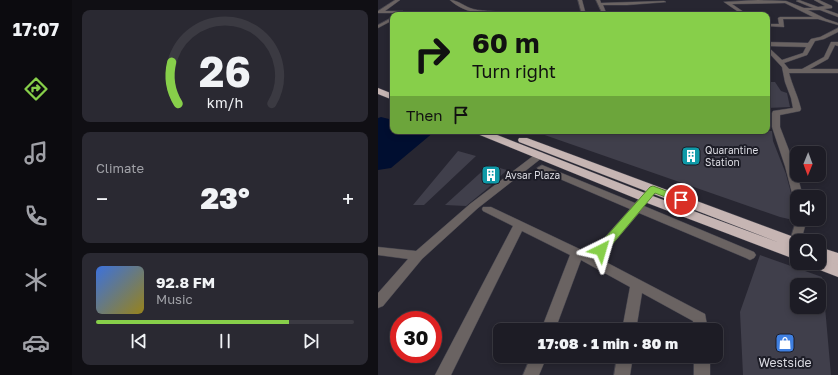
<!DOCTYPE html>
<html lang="en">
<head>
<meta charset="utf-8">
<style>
	body { margin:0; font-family:"Golos Text",sans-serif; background:#2a2932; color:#f1f3f6; height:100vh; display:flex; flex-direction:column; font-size:15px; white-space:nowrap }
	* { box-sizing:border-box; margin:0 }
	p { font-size:13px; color:#a0a1a7 }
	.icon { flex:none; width:22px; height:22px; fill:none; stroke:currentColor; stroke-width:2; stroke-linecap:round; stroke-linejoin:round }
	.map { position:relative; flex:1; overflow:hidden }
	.drawer { display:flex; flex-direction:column; gap:10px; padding:10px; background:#100f14; width:306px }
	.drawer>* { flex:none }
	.guide { position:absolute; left:12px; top:12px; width:380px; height:122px; border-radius:8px; box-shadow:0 2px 6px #0003,0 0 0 1px #3b3a42; background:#87cf4a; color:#111; overflow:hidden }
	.needle { width:26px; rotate:181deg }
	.fabs { position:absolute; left:412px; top:146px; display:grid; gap:8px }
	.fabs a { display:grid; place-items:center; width:36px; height:36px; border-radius:8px; background:#1d1c25; box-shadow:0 2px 6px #0003,0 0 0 1px #3b3a42; font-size:20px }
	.speed { position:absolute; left:12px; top:311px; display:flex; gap:8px; font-size:20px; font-weight:700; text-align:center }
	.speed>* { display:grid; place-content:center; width:52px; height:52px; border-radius:50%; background:#1d1c25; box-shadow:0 2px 6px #0003,0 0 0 1px #3b3a42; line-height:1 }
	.speed .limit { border:6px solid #d22; background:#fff; color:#111 }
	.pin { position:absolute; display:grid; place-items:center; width:34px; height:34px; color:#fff; margin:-17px; border:2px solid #fff; border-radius:50%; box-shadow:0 1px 4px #0007 }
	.me { position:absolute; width:44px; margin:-22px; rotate:40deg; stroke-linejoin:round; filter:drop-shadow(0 0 3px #0008) }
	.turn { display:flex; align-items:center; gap:14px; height:84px; padding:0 16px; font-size:18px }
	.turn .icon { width:52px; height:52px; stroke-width:2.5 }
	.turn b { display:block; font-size:28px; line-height:34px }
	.then { display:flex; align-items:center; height:38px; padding:0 16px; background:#0003; gap:8px; font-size:15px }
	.big { font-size:30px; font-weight:800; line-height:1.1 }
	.drawer .widget { flex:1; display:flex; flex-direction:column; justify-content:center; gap:6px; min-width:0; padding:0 14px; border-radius:8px; background:#2a2932 }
	.drawer .dial { align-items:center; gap:0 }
	.dial svg { height:104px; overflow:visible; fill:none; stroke:#3b3a42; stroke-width:7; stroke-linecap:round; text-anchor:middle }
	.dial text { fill:#f1f3f6; stroke:none }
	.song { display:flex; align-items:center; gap:12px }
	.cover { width:48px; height:48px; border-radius:6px; background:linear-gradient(135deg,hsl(220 70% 55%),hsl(50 70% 35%)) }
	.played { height:4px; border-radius:2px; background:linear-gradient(90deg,#87cf4a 75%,#3b3a42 75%) }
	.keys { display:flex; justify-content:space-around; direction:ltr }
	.heat { display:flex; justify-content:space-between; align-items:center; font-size:22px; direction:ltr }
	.trip { position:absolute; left:115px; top:323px; width:230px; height:40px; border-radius:8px; background:#1d1c25; box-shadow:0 2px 6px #0003,0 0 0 1px #3b3a42; font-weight:800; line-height:40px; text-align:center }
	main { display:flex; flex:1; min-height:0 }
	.dock { display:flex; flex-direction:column; width:72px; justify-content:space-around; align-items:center; background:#0c0b0f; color:#a0a1a7 }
	.dock .icon { width:28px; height:28px }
	.dock .selected { color:#87cf4a }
	.dock b { font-size:18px; color:#f1f3f6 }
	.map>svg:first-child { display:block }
	.water { fill:#000e30 }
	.building { fill:#403f4b }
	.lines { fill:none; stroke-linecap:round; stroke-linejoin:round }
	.minor-casing { stroke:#44434d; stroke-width:1 }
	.highway-casing { stroke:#44434d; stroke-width:1 }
	.minor { fill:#6a6362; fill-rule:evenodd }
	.highway { fill:#c6b5b3; fill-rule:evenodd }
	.route { fill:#87cf4a; stroke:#588730 }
	.labels { text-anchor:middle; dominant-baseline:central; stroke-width:4; stroke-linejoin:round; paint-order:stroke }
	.poi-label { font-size:10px; fill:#dadae1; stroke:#1d1d27; text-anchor:start }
	.near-poi-label { font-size:12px; fill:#dadae1; stroke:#1d1d27 }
</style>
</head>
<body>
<main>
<nav class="dock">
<b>17:07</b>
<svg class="icon selected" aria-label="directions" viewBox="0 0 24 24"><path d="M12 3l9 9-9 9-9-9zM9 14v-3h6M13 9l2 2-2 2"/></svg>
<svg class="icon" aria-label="music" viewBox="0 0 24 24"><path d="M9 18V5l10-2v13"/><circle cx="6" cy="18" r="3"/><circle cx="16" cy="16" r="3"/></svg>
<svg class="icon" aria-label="phone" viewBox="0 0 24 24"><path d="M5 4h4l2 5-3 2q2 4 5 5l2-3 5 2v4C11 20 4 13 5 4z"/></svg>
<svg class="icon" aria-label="climate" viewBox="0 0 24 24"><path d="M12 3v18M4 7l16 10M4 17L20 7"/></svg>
<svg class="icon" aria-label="car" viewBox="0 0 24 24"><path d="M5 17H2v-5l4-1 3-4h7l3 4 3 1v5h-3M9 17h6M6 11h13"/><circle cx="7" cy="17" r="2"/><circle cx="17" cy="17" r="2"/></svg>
</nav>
<section class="drawer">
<div class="widget dial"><svg viewBox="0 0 100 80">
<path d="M14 69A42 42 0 1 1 86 69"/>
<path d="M14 69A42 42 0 0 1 9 37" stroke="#87cf4a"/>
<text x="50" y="56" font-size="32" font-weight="700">26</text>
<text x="50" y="72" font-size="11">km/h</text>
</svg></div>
<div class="widget"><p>Climate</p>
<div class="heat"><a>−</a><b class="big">23°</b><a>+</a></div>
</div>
<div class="widget">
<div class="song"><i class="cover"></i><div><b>92.8 FM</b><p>Music</p></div></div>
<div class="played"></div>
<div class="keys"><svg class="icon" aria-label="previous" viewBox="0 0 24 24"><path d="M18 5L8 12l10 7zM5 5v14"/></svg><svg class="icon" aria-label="pause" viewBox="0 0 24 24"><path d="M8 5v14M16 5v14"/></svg><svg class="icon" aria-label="next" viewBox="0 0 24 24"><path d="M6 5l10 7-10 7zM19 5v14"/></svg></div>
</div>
</section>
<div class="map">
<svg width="460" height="375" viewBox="0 0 460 375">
	<rect width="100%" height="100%" fill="#272631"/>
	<path class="water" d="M3,117L15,120V131L56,132L13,168L0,170V118Z"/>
	<g class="building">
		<path d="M389,82H397L403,91L409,93L412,107L389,108Z"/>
		<path d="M158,131H394L395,141L408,174L414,197L417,200L419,208L415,220L402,217L158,132Z"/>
		<path d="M80,151L98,156L46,205H35Z"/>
		<path d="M111,165L129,170L110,188L88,206L67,205Z"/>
		<path d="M382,255L444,277L445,285H419V307H447L453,375H365L362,312Z"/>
	</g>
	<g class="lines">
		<g class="minor-casing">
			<g id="minor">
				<path d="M17,0H22L7,11H25L27,13L23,15H18L20,13H0V11Z"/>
				<path d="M72,0C80,0 87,7 95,9C106,12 124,10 132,15C112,15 88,15 72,0Z"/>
				<path d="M200,0H204L208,15H204Z"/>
				<path d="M218,0H222L223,3L286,1L288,2L249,5H225L229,15H225Z"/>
				<path d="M380,0L408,1L426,8H435L418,1L421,0L440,7L447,6L436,0H441L454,6V8L446,9L460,14V17L442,10H430L448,19L460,23V25L440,19H405L406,27L389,26V24H401L400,18L402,17H435L407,3L354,4L370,15H365L346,2Z"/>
				<path d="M456,0H460V2Z"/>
				<path d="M179,12L185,15H143L145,14Z"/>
				<path d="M15,17V20L0,28V25Z"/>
				<path d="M460,28V32L446,39L437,41L429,55L406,63L411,69H424L446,57L453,42H460V46L457,45L450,59L432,69H460V73H411C414,85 420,96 423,109L422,111L402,115V127L417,166L425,197H419V200L415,197L407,166L394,127V113L395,111L415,108L413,98L407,82L404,67L389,51V46L404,60L425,53L428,47L389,46V42L430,43L433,39L442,37Z"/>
				<path d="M162,152L165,153L166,155L165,157L100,208L44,259L5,306L0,308V293L30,259L0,255V247L38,251L92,204L159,153Z"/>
				<path d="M164,165L257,203L271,187H279L280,189L266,206L376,252L378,255L376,258L372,260L368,258L261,213L222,259L327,314L330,330H316L315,321L264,293L258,330H244L252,287L203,260L177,330H163L192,255L144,231L73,375H57L135,226L105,211L104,209L105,207H113L212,254L252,209L161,170L159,168Z"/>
				<path d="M419,218L429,219L423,241H419V247L413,246L411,243Z"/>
				<path d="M153,356H169L161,375H145Z"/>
				<path d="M239,356H255L252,375H236Z"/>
				<rect x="316" y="356" width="16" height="19"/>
			</g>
		</g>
		<g class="highway-casing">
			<g id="highway">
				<path d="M0,88L15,94V100L0,94Z"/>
				<path d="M95,131H109L272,195L402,243L141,142L140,140L141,138H149L424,240L419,241V249H417H419V260L264,201L97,133Z"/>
				<path d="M441,247L460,253V265L455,263L460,265V277L434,267L432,263H441V258L451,262L441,258Z"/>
			</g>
		</g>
		<use href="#minor" class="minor"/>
		<use href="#highway" class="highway"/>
	</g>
	<path class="route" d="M275,186L307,198L308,200L303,203L277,193L227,253H219L218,250L219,247L272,187Z"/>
	<defs>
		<g id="building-square" transform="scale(1)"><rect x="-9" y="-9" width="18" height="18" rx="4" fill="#0f9aa8" stroke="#1d1d27"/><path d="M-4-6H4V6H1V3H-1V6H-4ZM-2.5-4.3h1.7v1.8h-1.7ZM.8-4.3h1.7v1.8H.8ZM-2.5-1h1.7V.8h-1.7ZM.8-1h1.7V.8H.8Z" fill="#fff"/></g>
		<g id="shop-square" transform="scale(1)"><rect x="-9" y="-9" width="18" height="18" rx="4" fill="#3f7fe0" stroke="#1d1d27"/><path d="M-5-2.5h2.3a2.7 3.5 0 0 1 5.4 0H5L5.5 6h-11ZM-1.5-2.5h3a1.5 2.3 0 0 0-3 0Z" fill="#fff"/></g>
	</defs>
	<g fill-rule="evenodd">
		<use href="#building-square" x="313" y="156"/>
		<use href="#building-square" x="113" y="175"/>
		<use href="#shop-square" x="407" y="343"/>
	</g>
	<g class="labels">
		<g class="poi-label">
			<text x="327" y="150">Quarantine<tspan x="327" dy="12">Station</tspan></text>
			<text x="127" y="175">Avsar Plaza</text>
		</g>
		<g class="near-poi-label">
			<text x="407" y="362">Westside</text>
		</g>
	</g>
</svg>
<div class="fabs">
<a><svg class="needle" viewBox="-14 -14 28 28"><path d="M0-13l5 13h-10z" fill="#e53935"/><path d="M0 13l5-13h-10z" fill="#a0a1a7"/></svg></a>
<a><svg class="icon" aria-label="sound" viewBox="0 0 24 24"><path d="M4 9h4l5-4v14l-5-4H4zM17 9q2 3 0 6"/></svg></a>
<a><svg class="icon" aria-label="search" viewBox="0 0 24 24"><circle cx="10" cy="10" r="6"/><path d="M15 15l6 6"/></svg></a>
<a><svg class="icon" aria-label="layers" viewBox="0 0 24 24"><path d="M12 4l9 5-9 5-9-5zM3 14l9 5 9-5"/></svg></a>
</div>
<div class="speed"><div class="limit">30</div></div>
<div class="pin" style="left:303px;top:200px;background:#d93025"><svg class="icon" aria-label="arrive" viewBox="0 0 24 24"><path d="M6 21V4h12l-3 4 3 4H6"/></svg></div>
<svg class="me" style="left:223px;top:250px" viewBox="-20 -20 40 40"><path d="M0-17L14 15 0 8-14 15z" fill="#87cf4a" stroke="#fff" stroke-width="4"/></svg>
<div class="trip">17:08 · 1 min · 80 m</div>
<div class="guide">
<div class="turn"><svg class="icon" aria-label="right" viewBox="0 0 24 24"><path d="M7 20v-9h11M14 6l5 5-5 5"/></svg><div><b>60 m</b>Turn right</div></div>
<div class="then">Then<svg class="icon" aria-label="arrive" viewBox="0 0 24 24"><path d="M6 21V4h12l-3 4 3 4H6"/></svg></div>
</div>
</div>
</main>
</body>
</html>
